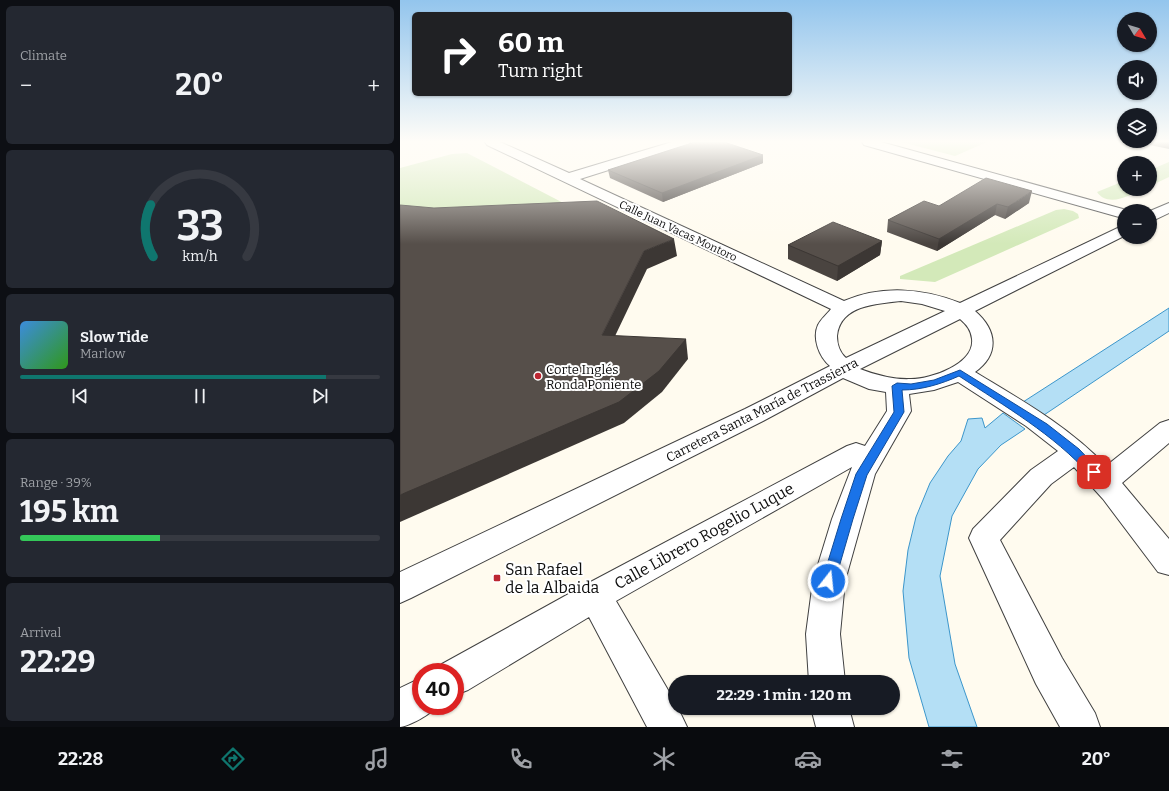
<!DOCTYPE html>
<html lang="en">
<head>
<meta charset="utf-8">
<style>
	body { margin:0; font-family:Bitter,serif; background:#242831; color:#f1f3f6; height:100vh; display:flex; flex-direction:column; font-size:15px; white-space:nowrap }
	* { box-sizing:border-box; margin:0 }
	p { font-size:13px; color:#9ea1a6 }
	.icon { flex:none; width:22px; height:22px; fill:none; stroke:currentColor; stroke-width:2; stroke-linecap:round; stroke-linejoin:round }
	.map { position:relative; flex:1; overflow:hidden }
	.details { display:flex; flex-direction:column; gap:6px; padding:6px; background:#0d0f14; width:400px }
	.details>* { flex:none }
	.top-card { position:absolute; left:12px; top:12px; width:380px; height:84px; border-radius:6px; box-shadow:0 1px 3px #0004; background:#202124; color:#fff; overflow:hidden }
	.needle { width:26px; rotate:128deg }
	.buttons { position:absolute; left:717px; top:12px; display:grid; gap:8px }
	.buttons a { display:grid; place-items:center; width:40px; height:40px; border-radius:50%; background:#171b24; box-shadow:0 1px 3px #0004; font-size:20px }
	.speed { position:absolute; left:12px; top:663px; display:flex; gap:8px; font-size:20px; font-weight:700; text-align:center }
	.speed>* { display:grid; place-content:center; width:52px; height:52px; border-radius:50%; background:#171b24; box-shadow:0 1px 3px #0004; line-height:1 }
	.speed .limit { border:6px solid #d22; background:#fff; color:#111 }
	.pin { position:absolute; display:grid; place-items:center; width:34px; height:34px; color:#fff; margin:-17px; border-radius:8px; box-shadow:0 2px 6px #0006 }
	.me { position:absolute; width:44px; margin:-22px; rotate:16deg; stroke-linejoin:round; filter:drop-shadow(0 0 3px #0008) }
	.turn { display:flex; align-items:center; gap:14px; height:84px; padding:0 20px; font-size:18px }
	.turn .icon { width:52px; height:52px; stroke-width:2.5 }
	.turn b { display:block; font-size:28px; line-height:34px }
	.big { font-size:30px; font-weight:700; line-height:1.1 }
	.details .card { flex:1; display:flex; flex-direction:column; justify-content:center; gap:6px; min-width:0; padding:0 14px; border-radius:6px; background:#242831 }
	.details .dial { align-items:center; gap:0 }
	.dial svg { height:104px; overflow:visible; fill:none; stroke:#363941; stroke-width:7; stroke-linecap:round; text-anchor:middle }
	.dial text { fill:#f1f3f6; stroke:none }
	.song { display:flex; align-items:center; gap:12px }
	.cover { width:48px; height:48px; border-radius:6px; background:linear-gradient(135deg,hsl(210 70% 55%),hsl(110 70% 35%)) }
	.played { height:4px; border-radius:2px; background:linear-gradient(90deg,#0f766e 85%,#363941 85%) }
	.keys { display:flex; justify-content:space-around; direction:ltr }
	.heat { display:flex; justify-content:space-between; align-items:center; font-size:22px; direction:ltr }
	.charge { height:6px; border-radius:3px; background:linear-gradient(90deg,#34c759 39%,#363941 0) }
	.trip { position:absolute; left:268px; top:675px; width:232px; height:40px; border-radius:20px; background:#171b24; box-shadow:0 1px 3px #0004; font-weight:700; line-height:40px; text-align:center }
	.dock { display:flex; height:64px; justify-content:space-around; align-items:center; background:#090b0e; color:#9ea1a6 }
	.dock .icon { width:28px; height:28px }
	.dock .active { color:#0f766e }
	.dock b { font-size:18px; color:#f1f3f6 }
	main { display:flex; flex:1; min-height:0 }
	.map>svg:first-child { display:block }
	.green { fill:#d3e9b9 }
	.water { fill:#b4dff5; stroke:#3c96cb }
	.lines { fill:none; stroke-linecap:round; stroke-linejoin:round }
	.minor-casing { stroke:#414141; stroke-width:2 }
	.minor { fill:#fff; fill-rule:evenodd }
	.wall { fill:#4a4440 }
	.shaded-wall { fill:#3c3734 }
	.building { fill:#564f4a; stroke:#3c3734 }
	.route { fill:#1a73e8; stroke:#114b97 }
	.poi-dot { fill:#bc2732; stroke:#fff; stroke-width:1.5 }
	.labels { text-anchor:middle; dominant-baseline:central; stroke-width:4; stroke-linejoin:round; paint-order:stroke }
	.far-street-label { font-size:11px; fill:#0e0e0e; stroke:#fff }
	.poi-label { font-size:13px; fill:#0e0e0e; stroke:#fff; text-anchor:start }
	.street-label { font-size:13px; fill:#0e0e0e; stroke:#fff }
	.near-street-label { font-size:16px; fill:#0e0e0e; stroke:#fff }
	.near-poi-label { font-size:16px; fill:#0e0e0e; stroke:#fff; text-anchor:start }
</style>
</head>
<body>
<main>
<section class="details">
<div class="card"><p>Climate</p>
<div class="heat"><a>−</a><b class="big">20°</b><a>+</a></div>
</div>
<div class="card dial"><svg viewBox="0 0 100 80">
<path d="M14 69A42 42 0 1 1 86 69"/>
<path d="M14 69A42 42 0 0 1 12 29" stroke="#0f766e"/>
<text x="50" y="56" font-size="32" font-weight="700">33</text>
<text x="50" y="72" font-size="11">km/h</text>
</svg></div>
<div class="card">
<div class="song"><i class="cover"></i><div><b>Slow Tide</b><p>Marlow</p></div></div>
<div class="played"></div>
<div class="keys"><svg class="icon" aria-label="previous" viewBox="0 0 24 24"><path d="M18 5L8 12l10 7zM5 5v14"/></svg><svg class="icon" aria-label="pause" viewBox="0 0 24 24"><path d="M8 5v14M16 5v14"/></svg><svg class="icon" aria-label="next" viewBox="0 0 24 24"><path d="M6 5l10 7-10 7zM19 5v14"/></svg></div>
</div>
<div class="card"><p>Range · 39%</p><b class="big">195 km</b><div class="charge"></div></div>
<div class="card"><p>Arrival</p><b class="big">22:29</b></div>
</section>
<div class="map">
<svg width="769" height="727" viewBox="0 0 769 727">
	<rect width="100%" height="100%" fill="#fffbef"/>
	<g class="green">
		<path d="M501,142H587L555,156Z"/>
		<path d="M67,153L175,209L0,213V168L52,154Z"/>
		<path d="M769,162V177L750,186V170Z"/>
		<path d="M724,181V189H743C731,195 708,208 697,192Z"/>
		<path d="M664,209L673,211L678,214L679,218L535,282L500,279V276L656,210Z"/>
	</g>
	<g class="water">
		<path d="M769,308V331L644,415L623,402Z"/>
		<path d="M603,413L625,429L601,445L578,469L552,516L540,576L555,664L577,727H529L509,658L503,591L508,550L516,517L530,483L548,456L561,441L568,419L582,418L585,428Z"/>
	</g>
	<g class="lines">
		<g class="minor-casing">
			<g id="minor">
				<path d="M85,142H100L169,173L272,142H290L288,145L180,179L444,301C481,285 523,288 560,303L724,225V236L575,311C597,330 600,354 575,372C621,400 668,426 706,466L760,423L769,420V443L722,483L769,539V575L758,572L703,499L674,467L651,484L600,540L662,658L695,713L700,727H660L636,684L569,538L573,529L631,470L658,451L626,426L558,382L534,390L509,394L511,411L475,474L445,581L440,634L445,682H409L406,634L413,581L432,519L452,467L216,601L275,702V708H278L287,727H247L189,617L68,690L55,695V672H39L42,664L183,586L447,446L456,443L465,446L487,411L486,392L469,389L443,378L363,421L11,598L0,603V572L345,409L430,366C419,357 412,338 418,325C421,319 427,314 431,309L87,145ZM501,301L522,304L545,311L446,358C440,353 437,344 437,336C440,305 476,304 501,301ZM560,319C567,325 571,330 572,339C575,364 531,379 511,379C493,380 476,375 460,369Z"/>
				<path d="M462,142H481L730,211H724V219L719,217L464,145Z"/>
				<path d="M769,203V213L750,222V211Z"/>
				<path d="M21,678V706H36C32,714 9,726 0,727V688Z"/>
				<path d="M411,708H449L454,727H416Z"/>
			</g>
		</g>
		<use href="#minor" class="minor"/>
	</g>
	<g class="wall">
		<path d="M746,142H769V149L745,144Z"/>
		<path d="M363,155V163L263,202L210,178L208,170Z"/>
		<path d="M629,203L605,219L595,215L537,251L487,232L488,220L539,206Z"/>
		<path d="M482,241L480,255L437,281L388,259V245Z"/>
	</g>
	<g class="shaded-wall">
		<path d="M363,155V163L263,202L262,193Z"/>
		<path d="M632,191L629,203L605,219L608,207Z"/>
		<path d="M597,204L595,215L537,251L539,239Z"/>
		<path d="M274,239L277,256L247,269L206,355L202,335L244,251Z"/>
		<path d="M482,241L480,255L437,281L438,266Z"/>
		<path d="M286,339L288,359L262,392L224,423L0,522V495Z"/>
	</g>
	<g class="building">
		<path d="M295,142H324L363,155L262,193L208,170Z"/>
		<path d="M586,178L632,191L608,207L597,204L539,239L488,220L524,201L539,206Z"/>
		<path d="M197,201L274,239L244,251L202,335L286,339L259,371L219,402L0,495V205L34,208Z"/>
		<path d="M433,222L482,241L438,266L388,245Z"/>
	</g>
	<linearGradient id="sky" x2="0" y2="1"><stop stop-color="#93c5ed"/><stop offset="0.58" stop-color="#fffdf8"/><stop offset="1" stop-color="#fffdf8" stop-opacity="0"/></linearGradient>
	<rect width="769" height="244" fill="url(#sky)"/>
	<path class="route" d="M560,370L647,424L679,449L698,469L700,472L698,475L694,476L690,475C653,434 606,407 559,376C541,384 522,390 502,390L504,412L467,475L453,519L435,581L433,585L428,587L424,585L422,581L441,519L456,474L494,412L492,386L497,383L511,384L534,380Z"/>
	<g class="poi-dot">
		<circle cx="138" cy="376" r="4"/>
		<rect x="93" y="574" width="8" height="8" rx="2"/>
	</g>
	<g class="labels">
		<g class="far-street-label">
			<text transform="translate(278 231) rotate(25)">Calle Juan Vacas Montoro</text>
		</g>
		<g class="poi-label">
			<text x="146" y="369">Corte Inglés<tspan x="146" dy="15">Ronda Poniente</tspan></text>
		</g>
		<g class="street-label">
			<text transform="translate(362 410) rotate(-27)">Carretera Santa María de Trassierra</text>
		</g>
		<g class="near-street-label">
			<text transform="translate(304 536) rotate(-29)">Calle Librero Rogelio Luque</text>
		</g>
		<g class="near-poi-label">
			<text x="105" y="569">San Rafael<tspan x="105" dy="18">de la Albaida</tspan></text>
		</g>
	</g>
</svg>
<div class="buttons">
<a><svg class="needle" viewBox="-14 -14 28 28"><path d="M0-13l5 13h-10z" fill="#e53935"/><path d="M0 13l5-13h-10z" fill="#9ea1a6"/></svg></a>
<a><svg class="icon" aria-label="sound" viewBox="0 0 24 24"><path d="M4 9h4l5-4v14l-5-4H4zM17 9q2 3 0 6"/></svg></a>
<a><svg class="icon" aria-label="layers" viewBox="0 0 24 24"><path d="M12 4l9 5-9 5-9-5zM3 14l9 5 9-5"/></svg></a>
<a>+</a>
<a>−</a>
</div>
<div class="speed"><div class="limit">40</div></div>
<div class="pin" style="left:694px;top:472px;background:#d93025"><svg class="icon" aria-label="arrive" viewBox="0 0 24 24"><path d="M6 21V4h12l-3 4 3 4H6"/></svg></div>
<svg class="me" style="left:428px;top:581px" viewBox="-20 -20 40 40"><circle r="17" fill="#1a73e8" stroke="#fff" stroke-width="3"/><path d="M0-11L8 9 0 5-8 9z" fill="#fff"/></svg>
<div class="trip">22:29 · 1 min · 120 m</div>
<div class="top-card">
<div class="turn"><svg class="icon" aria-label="right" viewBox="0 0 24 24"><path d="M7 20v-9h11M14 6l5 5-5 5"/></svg><div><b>60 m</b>Turn right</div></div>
</div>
</div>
</main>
<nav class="dock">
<b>22:28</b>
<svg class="icon active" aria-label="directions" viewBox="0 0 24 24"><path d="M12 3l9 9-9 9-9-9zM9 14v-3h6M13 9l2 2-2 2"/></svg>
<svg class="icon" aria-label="music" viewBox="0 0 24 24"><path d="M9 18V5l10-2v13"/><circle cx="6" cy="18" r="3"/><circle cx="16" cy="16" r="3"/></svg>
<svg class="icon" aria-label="phone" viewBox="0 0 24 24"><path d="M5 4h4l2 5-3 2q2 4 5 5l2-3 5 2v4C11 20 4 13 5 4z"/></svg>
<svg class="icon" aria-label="climate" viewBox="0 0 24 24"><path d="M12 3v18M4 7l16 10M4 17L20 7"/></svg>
<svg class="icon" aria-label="car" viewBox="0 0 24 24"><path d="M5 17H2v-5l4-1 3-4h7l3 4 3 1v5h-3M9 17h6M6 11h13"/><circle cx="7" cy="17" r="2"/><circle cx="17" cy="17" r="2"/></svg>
<svg class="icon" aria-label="filters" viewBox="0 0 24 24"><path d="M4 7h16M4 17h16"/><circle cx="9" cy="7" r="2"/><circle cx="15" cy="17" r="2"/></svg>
<b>20°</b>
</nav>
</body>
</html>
